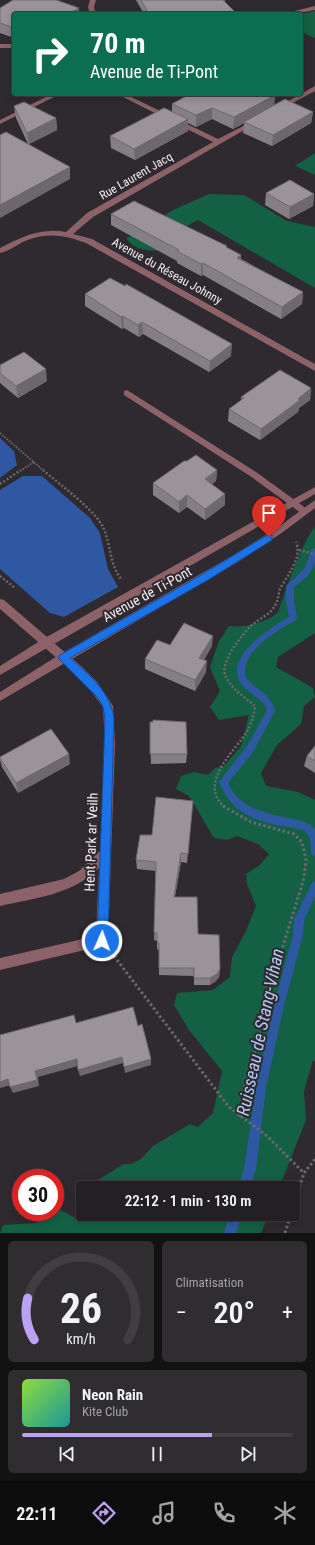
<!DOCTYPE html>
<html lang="fr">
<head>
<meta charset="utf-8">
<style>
	body { margin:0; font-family:"Roboto Condensed",sans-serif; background:#2f2d30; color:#f1f3f6; height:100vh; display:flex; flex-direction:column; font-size:15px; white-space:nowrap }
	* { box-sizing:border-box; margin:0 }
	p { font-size:13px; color:#a3a3a6 }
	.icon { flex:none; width:22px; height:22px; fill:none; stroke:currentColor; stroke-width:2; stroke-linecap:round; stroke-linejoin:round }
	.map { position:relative; height:1233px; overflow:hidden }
	.drawer { display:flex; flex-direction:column; gap:8px; padding:8px; background:#131213; flex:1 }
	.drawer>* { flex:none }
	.hud { position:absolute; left:12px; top:12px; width:291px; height:84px; border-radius:4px; box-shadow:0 2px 10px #0003,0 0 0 1px #403e41; background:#0b6e4f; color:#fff; overflow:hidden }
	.speed { position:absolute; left:12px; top:1169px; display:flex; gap:8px; font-size:20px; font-weight:700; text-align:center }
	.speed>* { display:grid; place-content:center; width:52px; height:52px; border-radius:50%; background:#232023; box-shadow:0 2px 10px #0003,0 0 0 1px #403e41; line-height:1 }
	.speed .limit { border:6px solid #d22; background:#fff; color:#111 }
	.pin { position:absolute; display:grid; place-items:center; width:34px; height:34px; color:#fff; margin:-41px -17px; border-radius:50% 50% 50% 0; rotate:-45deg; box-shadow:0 0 4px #0007 }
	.pin .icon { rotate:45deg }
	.me { position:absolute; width:44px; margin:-22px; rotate:2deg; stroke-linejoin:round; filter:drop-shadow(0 0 3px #0008) }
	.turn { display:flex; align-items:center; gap:14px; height:84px; padding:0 12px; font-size:18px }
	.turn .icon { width:52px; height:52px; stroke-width:2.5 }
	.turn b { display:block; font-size:28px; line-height:34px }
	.big { font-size:30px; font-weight:600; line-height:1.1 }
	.drawer .tile { flex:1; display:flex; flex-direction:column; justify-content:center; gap:6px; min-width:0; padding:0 14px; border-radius:6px; background:#2f2d30 }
	.drawer .dial { align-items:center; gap:0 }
	.dial svg { height:104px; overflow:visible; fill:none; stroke:#403e41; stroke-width:7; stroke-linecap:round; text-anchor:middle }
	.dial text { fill:#f1f3f6; stroke:none }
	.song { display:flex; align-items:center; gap:12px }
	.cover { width:48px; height:48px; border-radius:6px; background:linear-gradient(135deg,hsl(90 70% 55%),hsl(180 70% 35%)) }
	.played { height:4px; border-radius:2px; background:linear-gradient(90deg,#bca0f2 70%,#403e41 70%) }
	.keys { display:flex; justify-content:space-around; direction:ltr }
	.heat { display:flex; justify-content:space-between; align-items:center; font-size:22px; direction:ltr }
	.drawer .tiles { flex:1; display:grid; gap:8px; grid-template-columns:1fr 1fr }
	.tile:last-child { grid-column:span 2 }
	.trip { position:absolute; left:76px; top:1181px; width:224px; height:40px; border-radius:4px; background:#232023; box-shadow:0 2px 10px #0003,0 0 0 1px #403e41; font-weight:600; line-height:40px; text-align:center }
	.dock { display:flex; height:64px; justify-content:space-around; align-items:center; background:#0e0d0e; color:#a3a3a6 }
	.dock .icon { width:28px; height:28px }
	.dock .current { color:#bca0f2 }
	.dock b { font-size:18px; color:#f1f3f6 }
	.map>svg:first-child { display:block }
	.green { fill:#136045 }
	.water { fill:#2e59a2 }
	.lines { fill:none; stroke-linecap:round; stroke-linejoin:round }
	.stream { fill:#2e59a2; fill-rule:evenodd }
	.path-far2 { stroke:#6d686d; stroke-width:2; stroke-dasharray:1.5 1.5; stroke-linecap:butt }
	.path-far1 { stroke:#6d686d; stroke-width:2.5; stroke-dasharray:2 2; stroke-linecap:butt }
	.path { stroke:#6d686d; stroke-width:3; stroke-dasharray:2.5 2.5; stroke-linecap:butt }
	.minor { fill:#8c6168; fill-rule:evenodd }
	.tertiary { fill:#8c6168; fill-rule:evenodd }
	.wall { fill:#847f84 }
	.shaded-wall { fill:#6c686c }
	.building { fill:#9a949a; stroke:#6c686c }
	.route { fill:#1a73e8; stroke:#114b97 }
	.labels { text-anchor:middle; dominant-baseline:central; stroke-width:4; stroke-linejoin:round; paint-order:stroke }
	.far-street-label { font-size:12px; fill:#f0ecef; stroke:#2f2a2f }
	.street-label { font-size:14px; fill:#f0ecef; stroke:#2f2a2f }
	.near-water-label { font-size:18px; font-style:italic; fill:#b0c9f2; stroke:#2f2a2f }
</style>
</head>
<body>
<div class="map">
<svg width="315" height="1233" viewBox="0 0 315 1233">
	<rect width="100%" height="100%" fill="#2f2a2f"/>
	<g class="green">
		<path d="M315,11V38L301,32V14Z"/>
		<path d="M315,153V175L295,166Z"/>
		<path d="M209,194L244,195L287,221L315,227V288L198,220L185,227L165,250C150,251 136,252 126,238L142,232L171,211Z"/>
		<path d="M315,527V633L278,657L276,667L313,688L315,697L304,706L301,724L277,745L261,773L266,786L298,792L315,800V1062L313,1060L304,1091L306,1120L279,1188H99L96,1181L124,1164H131L141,1159L153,1146L190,1124L198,1127L213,1113L222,1071L189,1030L174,1005L177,993L213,990L230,977L232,957L246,931L256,906L247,884L246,874L260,865L269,854L258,844L237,836L227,840L214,838L189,796L176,789L181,776L194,772L208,775L215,768L224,766L241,746L249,715L219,720L210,707L220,691L210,667L219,641L229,626C246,628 263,623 278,613C284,594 302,541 315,527Z"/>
		<path d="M55,1207L79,1220H92L95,1214H269L261,1233H0L3,1225L36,1223L47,1212H55Z"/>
	</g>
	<g class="water">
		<path d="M0,438L14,451L17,465L0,478Z"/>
		<path d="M23,476H42L90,518L100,533L108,569L118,587L64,617L50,613L0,569V490Z"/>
	</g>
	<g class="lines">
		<g class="stream">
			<path d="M315,548C315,552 315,558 315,562C312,573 303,581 294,587V601L297,618L296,620C277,631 239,651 246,678C258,692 269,691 275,711L253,752L228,783C240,810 267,813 293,819C301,821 309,822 315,829V856L312,855C308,845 314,840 305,831C298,828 289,827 281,826C250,819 232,812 219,782L247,746L267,710C263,698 252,696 244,687C218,660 270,628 289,617L286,601V586L304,569L312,549Z"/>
			<path d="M315,881V896L304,920L303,935L284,1005L266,1088L256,1169L250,1188H238L244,1169L256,1088L274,1005L293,935L294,920L312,883Z"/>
			<path d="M230,1214H242L236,1233H224Z"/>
		</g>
		<g class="path-far2">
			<path d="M0,433L44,471"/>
			<path d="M20,471L34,462"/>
		</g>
		<g class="path-far1">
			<path d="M43,470C59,484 94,509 103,527C111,544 109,563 121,579"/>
			<path d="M0,484L21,470"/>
			<path d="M299,550L315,554"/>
			<path d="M0,576L15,588"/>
			<path d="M225,807C196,784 236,750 248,730C252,722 254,715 255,706C245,697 230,688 225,675C220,662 242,635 251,626C257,620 265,617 271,611C279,602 277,599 280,589C282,585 285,580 288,576C294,564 301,555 296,542"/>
		</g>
		<g class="path">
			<path d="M223,806L251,822L294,834L302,842L306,860L304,878L279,959L258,1041L243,1092L240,1117"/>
			<path d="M114,956L229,1107L267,1136L304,1173L315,1159"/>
			<path d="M293,1206L304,1173"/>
			<path d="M285,1233L291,1214"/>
		</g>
		<g class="minor">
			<path d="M90,0H96L94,7L96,14H90L88,7Z"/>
			<path d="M315,6V10L293,14H282Z"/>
			<rect x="0" y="44" width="14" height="4"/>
			<path d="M315,86V91L281,109L276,108Z"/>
			<path d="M52,94H60L0,124V120Z"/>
			<path d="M117,94H125L218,139L253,121L258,122L93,217L73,234L92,239L315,364V371L86,243C65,235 47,232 25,241C17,245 9,251 0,253V248C21,237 42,227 66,232L87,213L213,142Z"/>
			<path d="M127,390L256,472L307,509L309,511L307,513H301L250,476L124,395V391Z"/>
			<path d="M0,599L4,600L82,667L97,682L113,706L115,744L108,941L106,945L0,970V958L96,936L99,868C72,895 35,898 0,906V894L64,879L79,871L100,851L105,744L103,707L89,688L74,673L0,609Z"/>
		</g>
		<g class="tertiary">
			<path d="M315,487V494L0,675V666L43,639Z"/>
			<path d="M315,500V508L283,532L238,562L0,701V692L59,655L232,556L277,528Z"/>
		</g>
	</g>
	<g class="wall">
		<path d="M136,0H226L224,1L237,14H144Z"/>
		<path d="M0,8H79V14H14V38L0,33Z"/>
		<path d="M275,95L274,105L313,112L311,123L272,146L243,133L244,123L233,129L212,119L196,127L188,123V131L135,160L111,148L110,136L172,112V104Z"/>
		<path d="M14,106L56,118L57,130L29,144L70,179L28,144L16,118Z"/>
		<path d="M266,193L314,194L313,206L289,219L265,205Z"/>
		<path d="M111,214L227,248L241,255V259L303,292L302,304L281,319L203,275L201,276L177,263V261L111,225Z"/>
		<path d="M85,294L231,356L209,372L143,334L139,337L124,328L122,329L85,306Z"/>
		<path d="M0,365L47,381L18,398L0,383Z"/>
		<path d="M311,388L310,400L299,408L298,412L260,440L228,421L229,409L241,401V397Z"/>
		<path d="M217,470L216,481L212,484L225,505L205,520L187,507L179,513L153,495V483Z"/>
		<path d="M170,645L212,646L204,660L206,672L195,691L145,669V659Z"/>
		<path d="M150,722L187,754L186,763L151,764Z"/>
		<path d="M315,746V773L304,766L307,756Z"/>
		<path d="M0,757L70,764L18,793L2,767L0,760Z"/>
		<path d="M193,801L187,863L181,862L175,897L220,969L219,977L216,981L210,985H194V976L159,975V950L157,949V941L154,940L156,871L137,869L136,860L152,835Z"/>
	</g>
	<g class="shaded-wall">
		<path d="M79,8V14H68Z"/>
		<path d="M275,95L274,107L244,122V123L233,129L234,117Z"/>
		<path d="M212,108V119L196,127V115Z"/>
		<path d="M313,112L311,123L272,146L273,135Z"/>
		<path d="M56,118L57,130L29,144L27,133Z"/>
		<path d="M188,119V131L135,160L134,149Z"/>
		<path d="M70,167V179L0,218V205Z"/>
		<path d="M314,194L313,206L289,219L290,207Z"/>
		<path d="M241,255L240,267L237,258Z"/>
		<path d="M203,263V275L201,276V264Z"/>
		<path d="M303,292L302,304L281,319L282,307Z"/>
		<path d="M123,316L124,328L122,329L121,317Z"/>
		<path d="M142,322L143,334L139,337L138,325Z"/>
		<path d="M232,344L231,356L209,372L210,361Z"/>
		<path d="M46,369L47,381L18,398L16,386Z"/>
		<path d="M311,388L310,400L299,408L298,412L260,440L261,429Z"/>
		<path d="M217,470L216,481L204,490L205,479Z"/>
		<path d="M225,494V505L205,520V509Z"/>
		<path d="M187,495V507L179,513V502Z"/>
		<path d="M213,636L212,646L198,668L199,658Z"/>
		<path d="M207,661L206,672L195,691V680Z"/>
		<path d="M69,754L70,764L18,793L16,783Z"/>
		<path d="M181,853V862L173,906L174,897Z"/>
		<path d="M220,969L219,977L216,981L210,985V978Z"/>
		<path d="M122,1057L123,1063L80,1076L78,1070Z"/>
		<path d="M77,1059L78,1066L38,1077L39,1086L13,1093L10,1087L35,1071Z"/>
		<path d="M151,1059V1065L125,1073L124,1067Z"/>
		<path d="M8,1079L11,1085L0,1088V1082Z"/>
	</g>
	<g class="building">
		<path d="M13,0H56L79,8L68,14H14V28L0,23V8Z"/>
		<path d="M141,0H223L237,14H149Z"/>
		<path d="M190,94H273L275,95L234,117L212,108L196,115L172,104Z"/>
		<path d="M285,99L313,112L273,135L244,122Z"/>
		<path d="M24,102L56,118L27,133L14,106Z"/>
		<path d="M164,108L188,119L134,149L110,136Z"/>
		<path d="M6,132L70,167L0,205V135Z"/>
		<path d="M290,180L314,194L290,207L266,193Z"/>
		<path d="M134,201L227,246L226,247L241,255L237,258L303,292L282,307L203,263L201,264L177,251L179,250L111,214Z"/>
		<path d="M110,278L125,286L126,284L232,344L210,361L142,322L138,325L123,316L121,317L85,294Z"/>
		<path d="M24,352L46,369L16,386L0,373V365Z"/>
		<path d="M280,370L311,388L298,399L300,400L261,429L229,409L244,398L241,397Z"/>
		<path d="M196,455L217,470L205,479L225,494L205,509L187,495L179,502L153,483L184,461H187Z"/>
		<path d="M184,623L213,636L199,658L207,661L195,680L145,659L157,640L170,645Z"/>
		<path d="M153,720L186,722L187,754H150V722H153Z"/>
		<path d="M51,729L69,754L16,783L0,758V757Z"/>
		<path d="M315,746V761L307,756Z"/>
		<path d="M156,797L193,801L188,854L181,853L174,897H197L198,934L219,935L220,969L217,974L210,978H194V968H159V943L157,941V933L154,932L156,862L136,860L140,835H152Z"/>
		<path d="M133,1007L138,1026L142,1024L151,1059L124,1067L122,1057L78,1070L77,1059L35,1071L37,1080L10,1087L8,1079L0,1082V1035L74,1015L76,1023Z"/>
	</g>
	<path class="route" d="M269,534L272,535V540L208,580L70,658C90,675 111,693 114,719L108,941L106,945L102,946L98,945L97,941L105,719L103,707L98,698L58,658L60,655L201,575Z"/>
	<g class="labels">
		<g class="far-street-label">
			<text transform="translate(136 176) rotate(-30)">Rue Laurent Jacq</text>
			<text transform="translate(167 271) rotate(29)">Avenue du Réseau Johnny</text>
		</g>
		<g class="street-label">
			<text transform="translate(147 594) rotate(-29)">Avenue de Ti-Pont</text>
			<text transform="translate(91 842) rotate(-88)">Hent Park ar Veilh</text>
		</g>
		<g class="near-water-label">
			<text transform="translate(260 1032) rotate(-78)">Ruisseau de Stang-Vihan</text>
		</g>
	</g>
</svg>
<div class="speed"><div class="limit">30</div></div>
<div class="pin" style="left:269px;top:537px;background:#d93025"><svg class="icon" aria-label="arrive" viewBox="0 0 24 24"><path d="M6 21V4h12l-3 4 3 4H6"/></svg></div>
<svg class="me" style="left:102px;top:941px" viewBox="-20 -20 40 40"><circle r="17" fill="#1a73e8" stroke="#fff" stroke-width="3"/><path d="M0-11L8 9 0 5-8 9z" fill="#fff"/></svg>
<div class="trip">22:12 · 1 min · 130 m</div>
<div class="hud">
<div class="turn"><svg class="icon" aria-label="right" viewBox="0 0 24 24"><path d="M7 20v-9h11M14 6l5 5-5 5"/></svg><div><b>70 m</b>Avenue de Ti-Pont</div></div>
</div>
</div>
<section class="drawer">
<div class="tiles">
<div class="tile dial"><svg viewBox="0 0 100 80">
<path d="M14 69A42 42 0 1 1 86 69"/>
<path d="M14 69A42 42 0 0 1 9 37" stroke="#bca0f2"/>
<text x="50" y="56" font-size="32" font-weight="700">26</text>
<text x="50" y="72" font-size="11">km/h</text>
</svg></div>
<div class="tile"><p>Climatisation</p>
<div class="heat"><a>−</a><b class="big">20°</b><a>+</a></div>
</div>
<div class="tile">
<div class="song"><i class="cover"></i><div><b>Neon Rain</b><p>Kite Club</p></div></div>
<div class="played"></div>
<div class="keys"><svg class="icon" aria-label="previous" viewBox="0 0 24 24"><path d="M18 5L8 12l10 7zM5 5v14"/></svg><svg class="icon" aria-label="pause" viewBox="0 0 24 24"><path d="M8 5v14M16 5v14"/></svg><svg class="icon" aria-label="next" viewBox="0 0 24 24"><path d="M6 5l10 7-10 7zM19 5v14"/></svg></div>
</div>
</div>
</section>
<nav class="dock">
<b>22:11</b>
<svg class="icon current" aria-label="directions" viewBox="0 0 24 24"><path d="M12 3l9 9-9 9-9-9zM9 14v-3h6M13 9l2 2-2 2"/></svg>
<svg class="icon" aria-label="music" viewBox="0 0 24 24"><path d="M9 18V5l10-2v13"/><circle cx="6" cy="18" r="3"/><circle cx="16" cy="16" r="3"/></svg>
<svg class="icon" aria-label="phone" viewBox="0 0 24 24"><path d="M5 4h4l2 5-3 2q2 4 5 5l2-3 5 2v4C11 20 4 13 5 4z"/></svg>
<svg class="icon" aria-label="climate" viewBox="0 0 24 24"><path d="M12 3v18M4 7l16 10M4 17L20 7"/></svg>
</nav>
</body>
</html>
